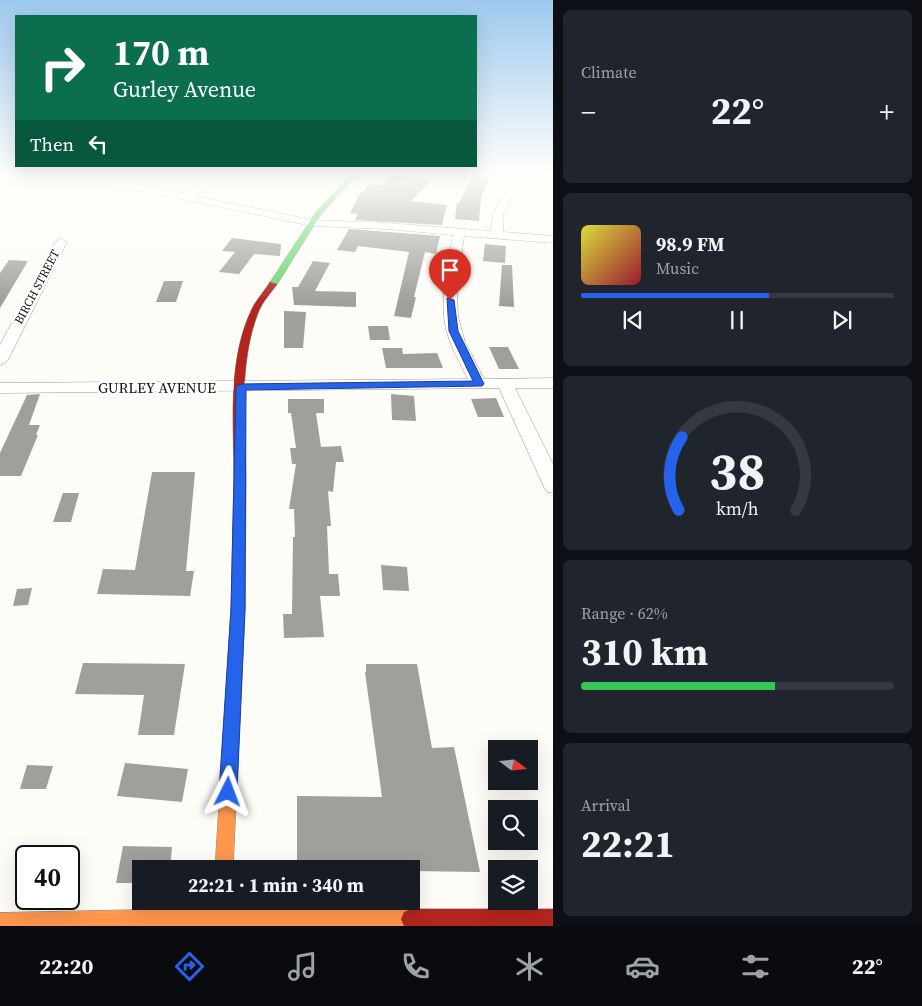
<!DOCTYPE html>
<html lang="en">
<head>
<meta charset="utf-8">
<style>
	body { margin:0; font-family:"Source Serif 4",serif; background:#20242c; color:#f1f3f6; height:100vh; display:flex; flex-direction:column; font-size:19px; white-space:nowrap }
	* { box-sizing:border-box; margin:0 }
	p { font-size:16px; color:#9ea1a6 }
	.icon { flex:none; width:28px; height:28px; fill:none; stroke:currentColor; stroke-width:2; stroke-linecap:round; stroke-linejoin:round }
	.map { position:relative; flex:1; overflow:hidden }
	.details { display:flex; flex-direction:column; gap:10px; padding:10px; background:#0d0f14; width:369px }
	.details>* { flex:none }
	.guide { position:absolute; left:15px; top:15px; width:462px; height:152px; border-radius:0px; box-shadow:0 5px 20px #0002; background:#0b6e4f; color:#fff; overflow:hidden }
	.needle { width:32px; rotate:106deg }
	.fabs { position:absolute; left:488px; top:740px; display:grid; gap:10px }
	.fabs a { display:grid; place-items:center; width:50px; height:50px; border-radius:0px; background:#171b24; box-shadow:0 5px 20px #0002; font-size:25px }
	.speed { position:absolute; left:15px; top:845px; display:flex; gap:10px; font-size:25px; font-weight:700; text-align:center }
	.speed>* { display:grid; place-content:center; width:65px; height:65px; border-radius:50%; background:#171b24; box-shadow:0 5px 20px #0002; line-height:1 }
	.speed .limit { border:2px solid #111; border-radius:8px; background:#fff; color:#111 }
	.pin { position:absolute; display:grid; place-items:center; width:42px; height:42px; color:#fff; margin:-51px -21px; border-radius:50% 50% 50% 0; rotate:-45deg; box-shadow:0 0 5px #0007 }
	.pin .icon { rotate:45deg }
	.me { position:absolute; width:55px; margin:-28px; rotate:3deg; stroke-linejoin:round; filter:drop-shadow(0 0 4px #0008) }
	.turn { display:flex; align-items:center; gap:18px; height:105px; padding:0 15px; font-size:22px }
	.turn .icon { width:65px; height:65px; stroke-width:2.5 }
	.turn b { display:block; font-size:35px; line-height:42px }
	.then { display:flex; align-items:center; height:48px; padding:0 15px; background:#0003; gap:10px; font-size:19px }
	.big { font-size:38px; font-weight:700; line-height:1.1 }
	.details .widget { flex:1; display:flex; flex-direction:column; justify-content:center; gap:8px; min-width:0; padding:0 18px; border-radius:8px; background:#20242c }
	.details .dial { align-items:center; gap:0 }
	.dial svg { height:130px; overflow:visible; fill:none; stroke:#363941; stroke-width:7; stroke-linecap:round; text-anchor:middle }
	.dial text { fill:#f1f3f6; stroke:none }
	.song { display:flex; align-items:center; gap:15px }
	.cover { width:60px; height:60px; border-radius:8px; background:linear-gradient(135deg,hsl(60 70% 55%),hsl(350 70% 35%)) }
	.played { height:5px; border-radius:2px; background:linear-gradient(90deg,#2563eb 60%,#363941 60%) }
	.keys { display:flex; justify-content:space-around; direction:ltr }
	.heat { display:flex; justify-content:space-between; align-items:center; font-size:28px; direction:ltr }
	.charge { height:8px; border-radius:4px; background:linear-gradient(90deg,#34c759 62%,#363941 0) }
	.trip { position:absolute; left:132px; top:860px; width:288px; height:50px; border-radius:0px; background:#171b24; box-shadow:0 5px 20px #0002; font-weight:700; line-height:50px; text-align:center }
	.tabs { display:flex; height:80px; justify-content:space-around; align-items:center; background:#090b0e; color:#9ea1a6 }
	.tabs .icon { width:35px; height:35px }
	.tabs .on { color:#2563eb }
	.tabs b { font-size:22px; color:#f1f3f6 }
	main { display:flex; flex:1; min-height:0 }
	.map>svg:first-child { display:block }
	.building { fill:#a19f9c }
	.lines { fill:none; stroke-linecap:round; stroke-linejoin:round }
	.street-casing { stroke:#979795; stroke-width:1 }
	.fast-casing { stroke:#8e8d8b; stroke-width:1 }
	.slow-casing { stroke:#8e8d8b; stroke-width:1 }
	.jam-casing { stroke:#8e8d8b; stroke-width:1 }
	.street { fill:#fffffe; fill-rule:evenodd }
	.fast { fill:#63d668; fill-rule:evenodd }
	.slow { fill:#ff974d; fill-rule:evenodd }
	.jam { fill:#b3261e; fill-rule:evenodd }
	.route { fill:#2563eb; stroke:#184099 }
	.labels { text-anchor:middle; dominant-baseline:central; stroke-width:5; stroke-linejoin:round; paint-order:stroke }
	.far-street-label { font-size:12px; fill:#111; stroke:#fff }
	.street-label { font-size:15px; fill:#111; stroke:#fff }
</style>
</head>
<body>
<main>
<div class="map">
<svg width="554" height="926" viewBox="0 0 554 926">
	<rect width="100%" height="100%" fill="#fdfcf7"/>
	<g class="building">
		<path d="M474,173H492L481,197L479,221L455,219L457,203H459Z"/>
		<path d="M394,175L431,181L411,201L447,205L442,225L355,220L358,214L350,213L359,195L370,184L384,185Z"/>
		<path d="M349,229L440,236L436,254L425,252L414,297H416L411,318L394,316L409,252L358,246L355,252L337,250Z"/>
		<path d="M232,238L281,244L280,256L254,254L239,274L219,272L235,252L222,251Z"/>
		<path d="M485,244L506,246L505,263L483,261Z"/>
		<path d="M9,260L28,261L0,308V273Z"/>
		<path d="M313,261L330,263L315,291L356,292V307L294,305L292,287H298Z"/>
		<path d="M502,265H512L514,307L499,306Z"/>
		<path d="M164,281H183L176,302H156Z"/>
		<path d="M284,311L306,312L303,348H284Z"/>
		<path d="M368,326H388L390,340H370Z"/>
		<path d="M489,347H508L519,369H499Z"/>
		<path d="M382,348H402L403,354L437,353L443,368H386Z"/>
		<path d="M40,394L29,425H40L36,435H38L21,476H0V453L27,395Z"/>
		<path d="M391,394L414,396L416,421L392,420Z"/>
		<path d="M496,398L504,417H478L471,399Z"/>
		<path d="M288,399H324V413H316L321,447L341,446L344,462H336L333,492L328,491L331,526H327L329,574H338L340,596H320L324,637L284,638L283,614H292L293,537H295L294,509H289L296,464H292L290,448H296L291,413H288Z"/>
		<path d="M152,472H195L186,571H194L190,596L97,594L103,569L135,570Z"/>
		<path d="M63,493H79L71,522H53Z"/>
		<path d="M381,565L407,567L409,591L383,590Z"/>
		<path d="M32,588L28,605L13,606L17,589Z"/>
		<path d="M83,663L185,664L174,735H138L144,695L75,694Z"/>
		<path d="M366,664H417L432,748L454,747L480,872L411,871V869H297V796L382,797L365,672H366Z"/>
		<path d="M125,763L188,769L182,802L117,796Z"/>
		<path d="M27,765L53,766L46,789H20Z"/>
		<path d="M123,846L172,847L170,869H141V883H116Z"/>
	</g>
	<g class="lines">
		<g class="street-casing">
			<g id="street">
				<path d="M216,173H228L195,196L312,220L387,223L491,231L493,213L517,173L554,174V180L525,176L503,213V232L554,236V243L464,236L457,292L458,316L465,342L484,379L554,378V388H515L554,466V493L547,492L544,487L499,388L0,393V383L468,379C460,363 450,346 446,329C439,298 448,266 453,235L387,229L312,226L109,184L108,182L113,179L184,193Z"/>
				<path d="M61,238L67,242L8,360L5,363L0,365V345L55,242Z"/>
			</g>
		</g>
		<g class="fast-casing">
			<path id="fast" d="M353,173H359L321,214L276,286H270L269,284L316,212Z"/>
		</g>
		<g class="slow-casing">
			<g id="slow">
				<path d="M240,476L246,480L245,609L233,869H215L231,609L234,480Z"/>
				<path d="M221,908L411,909L418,912L421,919L418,926H0V913Z"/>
			</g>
		</g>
		<g class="jam-casing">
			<g id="jam">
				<path d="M270,282L277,284C271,293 262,302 258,313C238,365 245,425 246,480L240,484L234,480C234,425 227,362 251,311C255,301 264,292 270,282Z"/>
				<path d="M411,909H554V926H404L401,919L404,912Z"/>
			</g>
		</g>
		<use href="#street" class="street"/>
		<use href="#fast" class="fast"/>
		<use href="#slow" class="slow"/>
		<use href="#jam" class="jam"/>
	</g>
	<linearGradient id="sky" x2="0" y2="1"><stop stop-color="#9dc9ee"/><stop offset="0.57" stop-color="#fefefb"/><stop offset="1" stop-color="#fefefb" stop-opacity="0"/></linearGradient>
	<rect width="554" height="303" fill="url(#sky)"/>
	<path class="route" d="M447,298L454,300L458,331L484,384L482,386L246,390L245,609L237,792L234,798L228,800L222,798L219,792L231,609L236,387L241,384L473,381L449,331Z"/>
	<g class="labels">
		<g class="far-street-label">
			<text transform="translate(37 287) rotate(-62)">BIRCH STREET</text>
		</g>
		<g class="street-label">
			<text x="157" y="387">GURLEY AVENUE</text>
		</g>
	</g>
</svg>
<div class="fabs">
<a><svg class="needle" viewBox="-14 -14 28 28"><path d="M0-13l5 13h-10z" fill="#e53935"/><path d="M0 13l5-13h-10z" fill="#9ea1a6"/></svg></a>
<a><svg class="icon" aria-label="search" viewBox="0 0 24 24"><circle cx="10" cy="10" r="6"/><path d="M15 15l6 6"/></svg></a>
<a><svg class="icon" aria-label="layers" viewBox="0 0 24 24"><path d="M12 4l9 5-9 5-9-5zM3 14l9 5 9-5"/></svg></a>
</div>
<div class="speed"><div class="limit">40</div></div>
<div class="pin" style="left:450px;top:300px;background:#d93025"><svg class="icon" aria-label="arrive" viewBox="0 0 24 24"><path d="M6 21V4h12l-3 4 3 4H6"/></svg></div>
<svg class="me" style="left:228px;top:792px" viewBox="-20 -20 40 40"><path d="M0-17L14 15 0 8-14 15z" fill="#2563eb" stroke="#fff" stroke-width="4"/></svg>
<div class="trip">22:21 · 1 min · 340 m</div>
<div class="guide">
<div class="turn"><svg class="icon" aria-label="right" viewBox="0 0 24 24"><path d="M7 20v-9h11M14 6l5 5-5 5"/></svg><div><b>170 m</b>Gurley Avenue</div></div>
<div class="then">Then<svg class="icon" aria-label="left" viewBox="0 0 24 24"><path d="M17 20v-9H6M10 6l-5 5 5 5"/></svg></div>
</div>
</div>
<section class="details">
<div class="widget"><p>Climate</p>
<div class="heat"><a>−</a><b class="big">22°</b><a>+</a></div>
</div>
<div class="widget">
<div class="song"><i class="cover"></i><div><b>98.9 FM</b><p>Music</p></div></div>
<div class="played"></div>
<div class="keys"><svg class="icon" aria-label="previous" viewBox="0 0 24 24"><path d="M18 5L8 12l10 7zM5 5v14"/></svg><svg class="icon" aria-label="pause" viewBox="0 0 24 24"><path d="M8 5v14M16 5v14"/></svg><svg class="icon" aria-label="next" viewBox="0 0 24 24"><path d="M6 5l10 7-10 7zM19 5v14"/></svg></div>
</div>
<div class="widget dial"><svg viewBox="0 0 100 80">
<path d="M14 69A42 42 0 1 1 86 69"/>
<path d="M14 69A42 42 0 0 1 16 24" stroke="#2563eb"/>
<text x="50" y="56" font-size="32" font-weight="700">38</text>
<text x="50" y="72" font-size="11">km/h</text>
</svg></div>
<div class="widget"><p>Range · 62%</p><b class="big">310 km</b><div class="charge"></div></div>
<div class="widget"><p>Arrival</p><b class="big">22:21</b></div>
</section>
</main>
<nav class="tabs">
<b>22:20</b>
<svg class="icon on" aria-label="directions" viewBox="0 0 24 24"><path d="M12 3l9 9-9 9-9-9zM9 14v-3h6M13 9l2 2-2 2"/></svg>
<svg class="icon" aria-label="music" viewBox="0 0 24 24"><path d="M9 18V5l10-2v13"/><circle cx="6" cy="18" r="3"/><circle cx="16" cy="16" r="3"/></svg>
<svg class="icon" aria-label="phone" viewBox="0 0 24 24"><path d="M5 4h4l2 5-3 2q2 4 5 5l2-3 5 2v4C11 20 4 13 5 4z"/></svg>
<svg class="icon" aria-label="climate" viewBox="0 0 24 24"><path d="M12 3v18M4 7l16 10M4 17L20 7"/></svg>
<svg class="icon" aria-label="car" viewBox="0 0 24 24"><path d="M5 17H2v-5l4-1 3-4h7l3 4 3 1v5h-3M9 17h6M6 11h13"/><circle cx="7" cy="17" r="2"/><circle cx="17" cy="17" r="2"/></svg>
<svg class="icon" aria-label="filters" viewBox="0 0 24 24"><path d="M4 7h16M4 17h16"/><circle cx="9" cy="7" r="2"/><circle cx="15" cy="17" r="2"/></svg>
<b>22°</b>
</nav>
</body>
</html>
